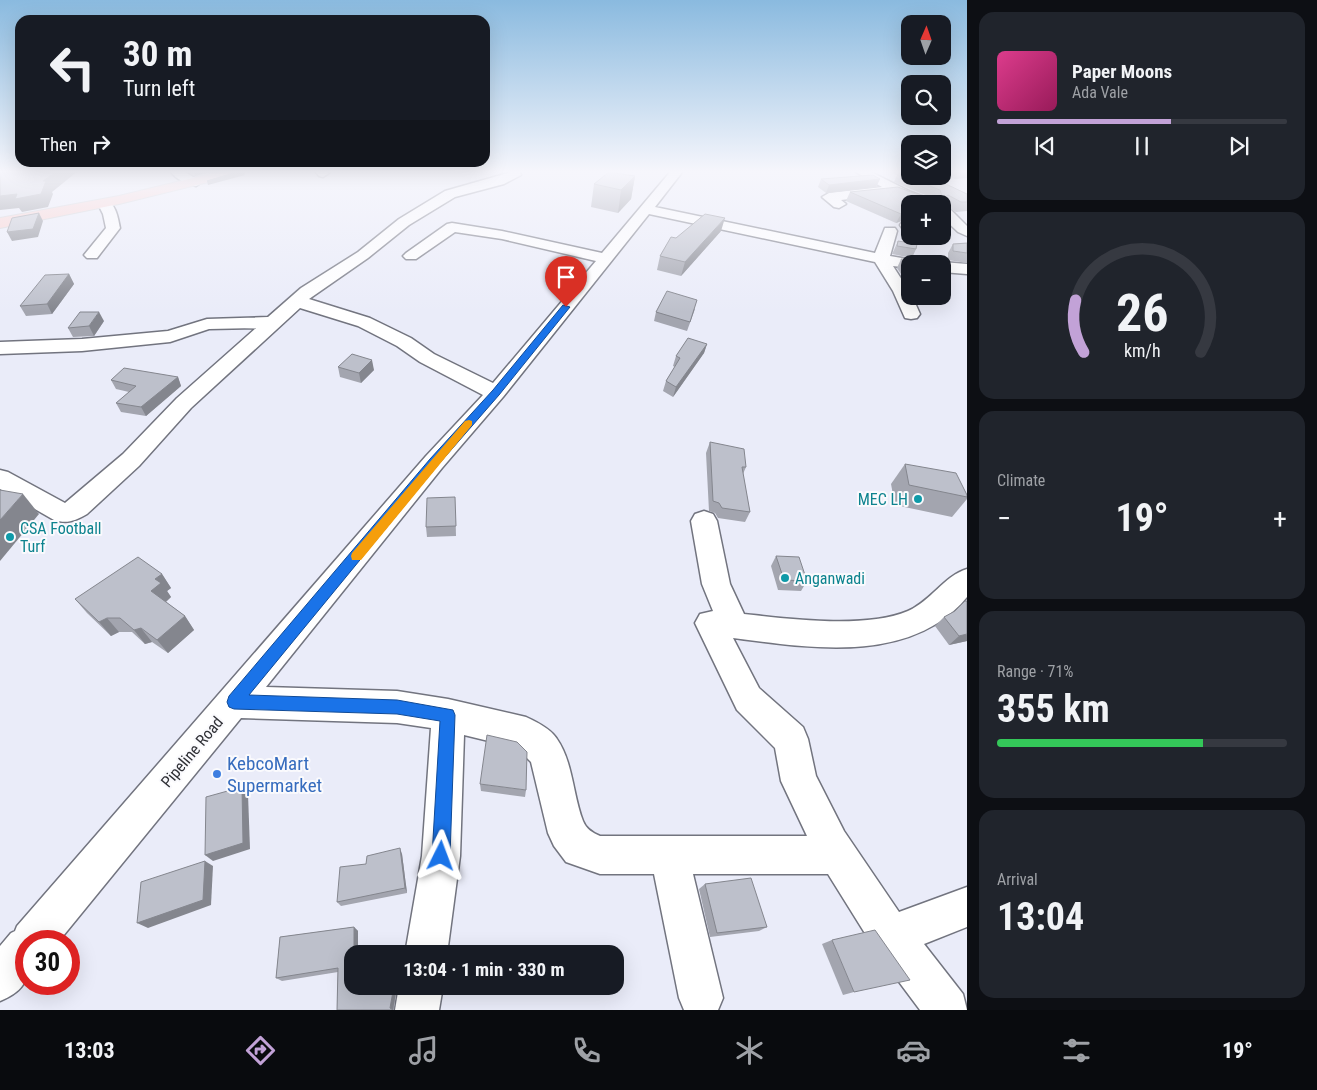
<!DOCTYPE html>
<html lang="en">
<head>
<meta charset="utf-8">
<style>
	body { margin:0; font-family:"Roboto Condensed",sans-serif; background:#20242c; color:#f1f3f6; height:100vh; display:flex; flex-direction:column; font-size:19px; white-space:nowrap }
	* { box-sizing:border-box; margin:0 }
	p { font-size:16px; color:#9ea1a6 }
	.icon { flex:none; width:28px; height:28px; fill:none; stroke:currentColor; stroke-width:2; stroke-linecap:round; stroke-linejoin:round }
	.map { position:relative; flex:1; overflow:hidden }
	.drawer { display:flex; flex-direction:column; gap:12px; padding:12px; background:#0d0f14; width:350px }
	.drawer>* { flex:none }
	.guide { position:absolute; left:15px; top:15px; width:475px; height:152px; border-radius:15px; box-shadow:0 5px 20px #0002; background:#171b24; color:#f1f3f6; overflow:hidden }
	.needle { width:32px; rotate:2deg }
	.buttons { position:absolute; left:901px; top:15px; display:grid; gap:10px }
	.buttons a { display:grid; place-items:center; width:50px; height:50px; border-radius:10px; background:#171b24; box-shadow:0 5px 20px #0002; font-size:25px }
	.speed { position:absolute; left:15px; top:930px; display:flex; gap:10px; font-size:25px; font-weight:700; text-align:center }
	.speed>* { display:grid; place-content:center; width:65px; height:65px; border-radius:50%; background:#171b24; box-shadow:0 5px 20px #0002; line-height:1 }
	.speed .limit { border:8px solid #d22; background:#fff; color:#111 }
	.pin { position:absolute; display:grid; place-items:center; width:42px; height:42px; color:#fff; margin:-51px -21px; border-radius:50% 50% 50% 0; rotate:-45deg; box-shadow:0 0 5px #0007 }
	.pin .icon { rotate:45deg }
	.me { position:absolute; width:55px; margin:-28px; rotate:3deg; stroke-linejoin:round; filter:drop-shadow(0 0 4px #0008) }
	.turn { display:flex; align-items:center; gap:18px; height:105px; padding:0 25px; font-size:22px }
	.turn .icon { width:65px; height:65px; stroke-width:2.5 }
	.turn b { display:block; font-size:35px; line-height:42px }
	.then { display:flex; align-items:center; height:48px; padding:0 25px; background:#0003; gap:10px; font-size:19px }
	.big { font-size:38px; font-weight:700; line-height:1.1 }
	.drawer .widget { flex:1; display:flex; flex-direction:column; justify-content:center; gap:8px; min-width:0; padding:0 18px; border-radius:15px; background:#20242c }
	.drawer .dial { align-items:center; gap:0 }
	.dial svg { height:130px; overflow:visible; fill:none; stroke:#363941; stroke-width:7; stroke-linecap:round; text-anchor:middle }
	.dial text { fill:#f1f3f6; stroke:none }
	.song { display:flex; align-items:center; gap:15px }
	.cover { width:60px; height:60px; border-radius:8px; background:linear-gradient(135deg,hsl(330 70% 55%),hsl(330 70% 35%)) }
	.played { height:5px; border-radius:2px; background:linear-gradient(90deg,#c2a2d7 60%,#363941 60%) }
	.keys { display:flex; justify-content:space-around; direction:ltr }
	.heat { display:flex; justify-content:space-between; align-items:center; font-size:28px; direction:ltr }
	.charge { height:8px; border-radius:4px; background:linear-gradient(90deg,#34c759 71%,#363941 0) }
	.trip { position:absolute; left:344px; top:945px; width:280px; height:50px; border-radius:15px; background:#171b24; box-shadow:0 5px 20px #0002; font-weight:700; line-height:50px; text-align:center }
	.tab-bar { display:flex; height:80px; justify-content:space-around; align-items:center; background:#090b0e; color:#9ea1a6 }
	.tab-bar .icon { width:35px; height:35px }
	.tab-bar .active { color:#c2a2d7 }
	.tab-bar b { font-size:22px; color:#f1f3f6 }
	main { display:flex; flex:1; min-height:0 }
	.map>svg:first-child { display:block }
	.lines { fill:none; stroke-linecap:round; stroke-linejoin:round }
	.minor-casing { stroke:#72747f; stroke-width:3 }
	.major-casing { stroke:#cdcdcf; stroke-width:2 }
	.minor { fill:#fff; fill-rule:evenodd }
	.major { fill:#fbcdca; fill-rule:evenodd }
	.wall { fill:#a3a5af }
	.shaded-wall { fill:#84868e }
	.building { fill:#bdc0cb; stroke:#84868e }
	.route { fill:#1a73e8; stroke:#114b97 }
	.slow { fill:#f59e0b }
	.culture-dot { fill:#0f9aa8; stroke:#fafafd; stroke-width:2 }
	.shop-dot { fill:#3f7fe0; stroke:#fafafd; stroke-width:2 }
	.labels { text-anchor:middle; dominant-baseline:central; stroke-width:4; stroke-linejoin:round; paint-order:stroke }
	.culture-label { font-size:16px; fill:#0d838f; stroke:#fafafd; text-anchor:start }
	.street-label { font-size:16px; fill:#2f3035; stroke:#fafafd }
	.near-shop-label { font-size:19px; fill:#366cbe; stroke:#fafafd; text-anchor:start }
</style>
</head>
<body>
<main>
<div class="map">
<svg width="967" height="1010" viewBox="0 0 967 1010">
	<rect width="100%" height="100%" fill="#eaecf9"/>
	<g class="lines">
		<g class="minor-casing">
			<g id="minor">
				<path d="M170,171H183L202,182L196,186C185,183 177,180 170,171Z"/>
				<path d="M315,171H327L329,173L323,177L319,176Z"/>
				<path d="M508,171H520L521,175L504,184L455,197L409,225L368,258L309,299L370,318L411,338L434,354L493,383L596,261L502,239L455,232L416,259H406L403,256L406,253L447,224L452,223L502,231L602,253L671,171H683L655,207L875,253L885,228H895L897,231L890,256L919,261L921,264H910V268L893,266L909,291L910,296H912L920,314L917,318L911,319L905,318L893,291L875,262L649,214L503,397L442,468L266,687L397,691L448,699L526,717C537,722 551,729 557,739C573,762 573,796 583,821C586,829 593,833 600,836H807L781,781L775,748L737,710L695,623L700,614L713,611L702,584L691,521L695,514L704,511L713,514L717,521L730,584L744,614C790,619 865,629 908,611C931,601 944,576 967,569V597C911,665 810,648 733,638L759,688L803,727L808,739L816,776L844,831L899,912L967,887V927L924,944L963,994L967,1010H920L876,951L828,874H693L723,998L718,1010H684L679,998L654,874H600L566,862L554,846L548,833L531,762L517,748L464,735L460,856L447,954H405L422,856L431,728L397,723L241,718L59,941H26C26,973 34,987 0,1001V946L11,933L15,931L17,926L426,456L483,395L420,362L397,346L358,326L300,308L191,408L139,466L87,514C75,521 67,524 54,520L0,489V470L8,472L65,503L123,454L177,398L256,328L209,329L170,342L82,351L0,354V342L82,339L168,331L207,319L268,317L301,288L358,252L399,219L445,191L508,173Z"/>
				<path d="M854,171H869L911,192L935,201L936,204H917L889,191L883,195L841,200L846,204L839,208L834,207L822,197L829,193L882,187Z"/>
				<path d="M105,200C116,203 118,218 120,228L97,258H87L84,255L106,228L103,214L98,204Z"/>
				<path d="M942,206L950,209L967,226V236L958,232L942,217Z"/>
				<path d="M907,221H910V229L902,228L900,225L902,222Z"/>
				<path d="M942,262L967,264V274L942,272V264H936Z"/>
				<path d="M399,986H443L439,1010H395Z"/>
			</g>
		</g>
		<g class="major-casing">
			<path id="major" d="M222,171H243L241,174L119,204L0,228V218L119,196Z"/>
		</g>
		<use href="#minor" class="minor"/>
		<use href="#major" class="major"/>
	</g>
	<g class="wall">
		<path d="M186,171H215L195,176Z"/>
		<path d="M942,171H967V178L955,179L942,173Z"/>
		<path d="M898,173L967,194V211L956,212L944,205L942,213V204H910V220L907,219L896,223L846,201L850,192L928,196L894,182Z"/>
		<path d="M635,176L631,199L618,213L591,207L594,184Z"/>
		<path d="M821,179H880L876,187L826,193L818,187Z"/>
		<path d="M721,231L681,276L657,270L660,256Z"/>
		<path d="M898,241L916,249L912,258L892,254L894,250Z"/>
		<path d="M967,243V263L948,260V253L953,244Z"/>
		<path d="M901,259L910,264V288L897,268Z"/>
		<path d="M69,274L74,284L52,314L26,316L20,306Z"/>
		<path d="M695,309L687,331L654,321L656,312Z"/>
		<path d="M104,321L94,336L73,337L68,328Z"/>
		<path d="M707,344L704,353L673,397L663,391L666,381L675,367L673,366L676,356Z"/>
		<path d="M338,367L374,370L361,383L340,377Z"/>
		<path d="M178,377L181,386L146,416L121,412L116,403L129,392L116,389L111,380Z"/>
		<path d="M710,442L746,467L743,474L750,512L745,522L718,518L715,513L709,511L706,453Z"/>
		<path d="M905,464L967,495V499L952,517L895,505L891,484Z"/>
		<path d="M455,497L456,536L427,537L426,527Z"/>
		<path d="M776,556L807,581L801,591L778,590L771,566Z"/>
		<path d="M162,574L171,588L167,591L171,597L166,602L185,616L194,630L168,653L152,642L145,644L132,632H119L111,636L87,613L75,599Z"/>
		<path d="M955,611L967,641L949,645L935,626L944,617Z"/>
		<path d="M480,784L526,790L525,797L481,791Z"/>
		<path d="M402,854L407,893L341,906L337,902L366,864Z"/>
		<path d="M705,884L767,927L759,931L710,937L699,889Z"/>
		<path d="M354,927L358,931V954H352V986H397L394,1010H337L338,972L282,981L276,978L280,937Z"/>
		<path d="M832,940L854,992L843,995L822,944Z"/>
	</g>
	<g class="shaded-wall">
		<path d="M57,171H78L52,192L53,194L48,207L22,212L19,208L0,210V196L43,181Z"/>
		<path d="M198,171H215L195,176L194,172Z"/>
		<path d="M244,171L245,175L208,185L207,181Z"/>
		<path d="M635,176L631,199L618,213L621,190Z"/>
		<path d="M880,179L876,187L826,193L829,185Z"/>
		<path d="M910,210V212L907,219L896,223L901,214Z"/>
		<path d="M39,213L43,221L38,237L12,241L7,232Z"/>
		<path d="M725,218L721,231L681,276L685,262Z"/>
		<path d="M69,274L74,284L52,314L47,304Z"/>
		<path d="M99,312L104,321L94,336L89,326Z"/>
		<path d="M707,344L704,353L673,397L676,387Z"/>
		<path d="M372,360L374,370L361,383L359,373Z"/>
		<path d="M178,377L181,386L146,416L141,407Z"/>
		<path d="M23,494L39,514L0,561V520Z"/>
		<path d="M162,574L171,588L167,591L171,597L161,606L151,591L155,579Z"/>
		<path d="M185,616L194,630L168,653L157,640Z"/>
		<path d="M107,618L119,632L111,636L99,622Z"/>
		<path d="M141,628L152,642L145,644L134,630Z"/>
		<path d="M967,634V641L949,645L959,636Z"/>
		<path d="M242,787L248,794L250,849L213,861L205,855Z"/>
		<path d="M400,848L402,854L407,893L405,888Z"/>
		<path d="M205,861L213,866L211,905L148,928L137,923Z"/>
		<path d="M354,927L358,931V954H354Z"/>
		<path d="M394,986H397L393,1010L390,1008Z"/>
	</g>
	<g class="building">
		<path d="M0,171H57L43,181H46L41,194L15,199L17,194L0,196Z"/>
		<path d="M240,171H244L207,181Z"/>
		<path d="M609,172L635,176L621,190L594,184Z"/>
		<path d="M910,172V176H929L967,194V202H961L948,195L945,197V204H910V210L901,214L850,192L898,187L921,196H942L940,190L898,173Z"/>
		<path d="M873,175L880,179L829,185L821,179Z"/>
		<path d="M39,213L33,229L7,232L12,218Z"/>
		<path d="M705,214L725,218L685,262L660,256L671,237L676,238Z"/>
		<path d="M898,241L917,244L916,249L897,246Z"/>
		<path d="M967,243V253L953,251V244Z"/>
		<path d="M901,259L916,260V264H910V272Z"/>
		<path d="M69,274L47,304L20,306L45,275Z"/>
		<path d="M667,291L697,300L690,322L656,312Z"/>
		<path d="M80,312H99L89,326L68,328Z"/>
		<path d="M688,338L707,344L676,387L666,381L680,358L676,356Z"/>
		<path d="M352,354L372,360L359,373L338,367Z"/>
		<path d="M124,368L178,377L141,407L116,403L136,386L111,380Z"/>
		<path d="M710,442L744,449L746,467H742L750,512L722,508L719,503L713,501Z"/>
		<path d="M905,464L956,473L967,495V497L909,485Z"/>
		<path d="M0,490L23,494L0,520Z"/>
		<path d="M455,497L456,526L426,527L427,498Z"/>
		<path d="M776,556L799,557L807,581L784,580Z"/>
		<path d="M138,557L162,574L155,579L161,583L151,591L185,616L157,640L141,628L134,630L120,618H107L99,622L75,599Z"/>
		<path d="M965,601H967V634L959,636L944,617L955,611Z"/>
		<path d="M487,735L517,742L527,752L526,790L480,784Z"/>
		<path d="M242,787L243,843L205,855L206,797Z"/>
		<path d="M400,848L405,888L337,902L340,867L366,864L367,856Z"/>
		<path d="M205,861L203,900L137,923L141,882Z"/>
		<path d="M751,878L767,927L717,933L705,884Z"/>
		<path d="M354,927V954H352V986H394L390,1008L393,1010H337L338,968L276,978L280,937Z"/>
		<path d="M875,930L910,980L854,992L832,940Z"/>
	</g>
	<linearGradient id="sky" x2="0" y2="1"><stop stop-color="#8abadf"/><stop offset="0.55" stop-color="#f6f6fc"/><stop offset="1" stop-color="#f6f6fc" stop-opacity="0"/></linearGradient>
	<rect width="967" height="312" fill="url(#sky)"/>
	<path class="route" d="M563,305L570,307L499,395L438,465L249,695L397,700L453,710L455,715L450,856L447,862L441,865L435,862L432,856L440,721L397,714L234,709L229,707L227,702L229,696L430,459L493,390Z"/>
	<path class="slow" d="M469,420L472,421V425L361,560H352L351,556L352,553L465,421Z"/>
	<g class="culture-dot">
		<circle cx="918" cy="499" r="5"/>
		<circle cx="10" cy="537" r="5"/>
		<circle cx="785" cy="578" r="5"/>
	</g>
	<circle class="shop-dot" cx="217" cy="774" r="5"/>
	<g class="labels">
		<g class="culture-label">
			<text x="908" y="499" text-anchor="end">MEC LH</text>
			<text x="20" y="528">CSA Football<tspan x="20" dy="18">Turf</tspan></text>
			<text x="795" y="578">Anganwadi</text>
		</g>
		<g class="street-label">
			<text transform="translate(192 752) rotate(-50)">Pipeline Road</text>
		</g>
		<g class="near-shop-label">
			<text x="227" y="763">KebcoMart<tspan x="227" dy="22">Supermarket</tspan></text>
		</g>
	</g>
</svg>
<div class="buttons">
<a><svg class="needle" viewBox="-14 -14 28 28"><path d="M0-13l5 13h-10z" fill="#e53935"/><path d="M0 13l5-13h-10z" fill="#9ea1a6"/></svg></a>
<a><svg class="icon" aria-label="search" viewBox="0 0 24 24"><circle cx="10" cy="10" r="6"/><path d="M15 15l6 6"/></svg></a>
<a><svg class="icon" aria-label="layers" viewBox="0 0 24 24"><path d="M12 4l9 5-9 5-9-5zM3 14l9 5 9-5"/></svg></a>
<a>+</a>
<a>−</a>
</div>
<div class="speed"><div class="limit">30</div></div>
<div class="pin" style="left:566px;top:307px;background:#d93025"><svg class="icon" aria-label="arrive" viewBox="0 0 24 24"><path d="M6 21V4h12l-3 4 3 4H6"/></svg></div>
<svg class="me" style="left:441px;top:856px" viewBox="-20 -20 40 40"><path d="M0-17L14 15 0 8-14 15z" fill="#1a73e8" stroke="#fff" stroke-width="4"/></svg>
<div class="trip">13:04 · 1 min · 330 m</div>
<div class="guide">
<div class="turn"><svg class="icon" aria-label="left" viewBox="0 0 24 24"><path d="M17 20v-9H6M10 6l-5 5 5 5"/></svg><div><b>30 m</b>Turn left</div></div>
<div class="then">Then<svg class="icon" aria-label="right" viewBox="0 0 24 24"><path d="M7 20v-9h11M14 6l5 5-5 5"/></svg></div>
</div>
</div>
<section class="drawer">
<div class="widget">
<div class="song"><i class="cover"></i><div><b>Paper Moons</b><p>Ada Vale</p></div></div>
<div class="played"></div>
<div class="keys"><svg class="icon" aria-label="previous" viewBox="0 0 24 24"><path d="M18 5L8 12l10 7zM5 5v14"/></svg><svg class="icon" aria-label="pause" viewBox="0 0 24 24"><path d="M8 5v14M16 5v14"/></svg><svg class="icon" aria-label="next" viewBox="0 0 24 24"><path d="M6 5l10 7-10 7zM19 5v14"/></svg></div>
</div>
<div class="widget dial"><svg viewBox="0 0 100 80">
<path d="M14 69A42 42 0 1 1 86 69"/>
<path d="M14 69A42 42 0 0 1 9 37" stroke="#c2a2d7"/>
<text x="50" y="56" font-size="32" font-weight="700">26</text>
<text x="50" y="72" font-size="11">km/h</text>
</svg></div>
<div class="widget"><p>Climate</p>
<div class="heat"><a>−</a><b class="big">19°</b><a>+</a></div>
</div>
<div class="widget"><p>Range · 71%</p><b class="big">355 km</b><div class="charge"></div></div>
<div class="widget"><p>Arrival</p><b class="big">13:04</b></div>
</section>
</main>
<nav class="tab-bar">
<b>13:03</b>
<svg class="icon active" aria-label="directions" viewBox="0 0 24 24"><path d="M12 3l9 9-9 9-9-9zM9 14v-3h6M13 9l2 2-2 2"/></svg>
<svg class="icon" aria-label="music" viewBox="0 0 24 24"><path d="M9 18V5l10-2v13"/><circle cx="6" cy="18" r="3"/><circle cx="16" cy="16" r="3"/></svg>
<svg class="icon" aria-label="phone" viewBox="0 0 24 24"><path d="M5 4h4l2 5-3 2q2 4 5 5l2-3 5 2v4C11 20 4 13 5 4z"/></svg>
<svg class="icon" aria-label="climate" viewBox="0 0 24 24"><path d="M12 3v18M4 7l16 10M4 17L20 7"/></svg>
<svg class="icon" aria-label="car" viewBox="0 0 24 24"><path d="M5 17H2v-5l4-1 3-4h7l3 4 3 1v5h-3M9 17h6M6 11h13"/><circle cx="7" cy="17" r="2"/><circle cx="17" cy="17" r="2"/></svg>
<svg class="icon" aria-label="filters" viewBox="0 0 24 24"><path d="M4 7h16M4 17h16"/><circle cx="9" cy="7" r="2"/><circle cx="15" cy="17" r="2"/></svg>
<b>19°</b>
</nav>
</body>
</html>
